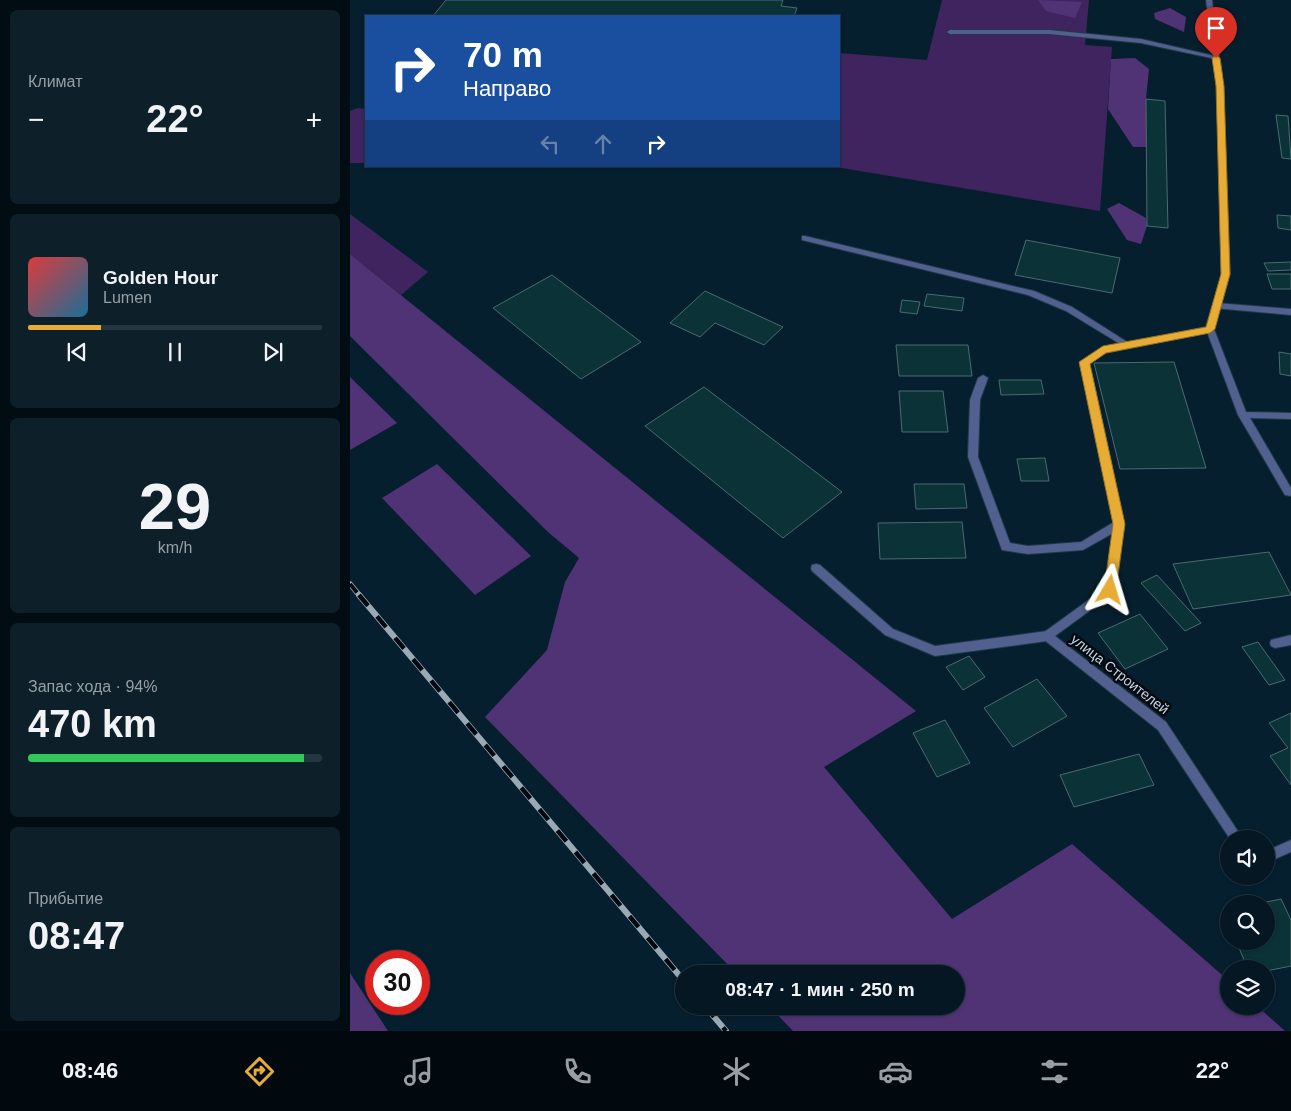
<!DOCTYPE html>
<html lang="ru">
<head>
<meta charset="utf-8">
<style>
	body { margin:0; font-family:Helvetica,sans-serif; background:#0d202a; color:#f1f3f6; height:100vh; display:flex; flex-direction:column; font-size:19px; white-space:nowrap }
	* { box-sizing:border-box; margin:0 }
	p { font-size:16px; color:#979fa5 }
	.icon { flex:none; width:28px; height:28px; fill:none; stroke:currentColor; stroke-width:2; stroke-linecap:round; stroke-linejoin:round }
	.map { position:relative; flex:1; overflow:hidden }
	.drawer { display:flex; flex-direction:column; gap:10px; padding:10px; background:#020d13; width:350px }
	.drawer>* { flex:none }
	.banner { position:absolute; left:15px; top:15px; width:475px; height:152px; border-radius:0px; box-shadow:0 1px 4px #0004,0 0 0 1px #253640; background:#1a4fa0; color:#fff; overflow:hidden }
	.tools { position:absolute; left:870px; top:830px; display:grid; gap:10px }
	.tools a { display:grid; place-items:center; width:55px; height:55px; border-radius:50%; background:#041722; box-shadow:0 1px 4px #0004,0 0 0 1px #253640; font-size:25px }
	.speed { position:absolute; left:15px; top:950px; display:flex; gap:10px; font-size:25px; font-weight:700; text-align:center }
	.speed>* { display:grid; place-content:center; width:65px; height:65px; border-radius:50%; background:#041722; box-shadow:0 1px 4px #0004,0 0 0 1px #253640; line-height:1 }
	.speed .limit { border:8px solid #d22; background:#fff; color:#111 }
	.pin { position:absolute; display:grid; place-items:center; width:42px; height:42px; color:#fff; margin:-51px -21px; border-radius:50% 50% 50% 0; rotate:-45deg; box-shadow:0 0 5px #0007 }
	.pin .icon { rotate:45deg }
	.me { position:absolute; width:55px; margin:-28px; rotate:7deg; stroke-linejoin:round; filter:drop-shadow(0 0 4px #0008) }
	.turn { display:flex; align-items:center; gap:18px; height:105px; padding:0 15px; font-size:22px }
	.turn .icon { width:65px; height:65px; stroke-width:2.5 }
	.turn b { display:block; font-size:35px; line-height:42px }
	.lanes { display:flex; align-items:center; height:48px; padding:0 15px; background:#0003; justify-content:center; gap:25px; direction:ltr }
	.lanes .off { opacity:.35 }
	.big { font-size:38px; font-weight:700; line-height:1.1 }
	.drawer .widget { flex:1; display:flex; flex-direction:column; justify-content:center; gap:8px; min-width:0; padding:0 18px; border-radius:8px; background:#0d202a }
	.drawer .dial { align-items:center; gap:0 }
	.dial b { font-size:65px; line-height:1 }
	.song { display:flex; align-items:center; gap:15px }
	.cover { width:60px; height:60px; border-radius:8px; background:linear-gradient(135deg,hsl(0 70% 55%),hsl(200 70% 35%)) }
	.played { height:5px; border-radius:2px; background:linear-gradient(90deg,#e7ac36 25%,#253640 25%) }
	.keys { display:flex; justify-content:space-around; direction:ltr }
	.heat { display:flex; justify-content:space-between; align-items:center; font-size:28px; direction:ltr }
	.charge { height:8px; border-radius:4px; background:linear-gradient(90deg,#34c759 94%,#253640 0) }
	.trip { position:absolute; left:325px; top:965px; width:290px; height:50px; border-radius:25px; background:#041722; box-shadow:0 1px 4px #0004,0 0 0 1px #253640; font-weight:700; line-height:50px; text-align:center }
	.tabs { display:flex; height:80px; justify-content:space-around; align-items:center; background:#02090e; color:#979fa5 }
	.tabs .icon { width:35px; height:35px }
	.tabs .current { color:#e7ac36 }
	.tabs b { font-size:22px; color:#f1f3f6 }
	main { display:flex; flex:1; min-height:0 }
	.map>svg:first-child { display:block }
	.green { fill:#3f2460 }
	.forest { fill:#503374 }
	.building { fill:#0a3237; stroke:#486c71 }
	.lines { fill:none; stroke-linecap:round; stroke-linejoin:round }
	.lane-casing { stroke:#213947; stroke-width:2 }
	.street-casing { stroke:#213947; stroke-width:2 }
	.lane { fill:#51608e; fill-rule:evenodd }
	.street { fill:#51608e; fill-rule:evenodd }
	.rail-far1-casing { stroke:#99aab5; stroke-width:5.5 }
	.rail-casing { stroke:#99aab5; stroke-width:6 }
	.rail-far1 { stroke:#02080f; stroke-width:4; stroke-dasharray:11; stroke-linecap:butt }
	.rail { stroke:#02080f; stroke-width:4.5; stroke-dasharray:14; stroke-linecap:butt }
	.route { fill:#e7ac36; stroke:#967023 }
	.labels { text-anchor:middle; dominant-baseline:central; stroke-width:5; stroke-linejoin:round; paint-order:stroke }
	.street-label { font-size:14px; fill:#c7d6e0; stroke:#02080f }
</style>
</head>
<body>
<main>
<section class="drawer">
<div class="widget"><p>Климат</p>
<div class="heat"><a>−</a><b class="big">22°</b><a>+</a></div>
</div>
<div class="widget">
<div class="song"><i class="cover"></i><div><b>Golden Hour</b><p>Lumen</p></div></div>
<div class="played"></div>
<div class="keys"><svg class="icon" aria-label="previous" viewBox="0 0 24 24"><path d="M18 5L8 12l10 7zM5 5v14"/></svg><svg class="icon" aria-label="pause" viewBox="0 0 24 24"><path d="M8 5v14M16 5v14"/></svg><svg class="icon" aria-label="next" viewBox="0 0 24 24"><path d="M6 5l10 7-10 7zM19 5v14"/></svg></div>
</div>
<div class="widget dial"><b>29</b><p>km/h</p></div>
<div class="widget"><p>Запас хода · 94%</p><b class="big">470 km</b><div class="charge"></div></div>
<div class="widget"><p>Прибытие</p><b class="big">08:47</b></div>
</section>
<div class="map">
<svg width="941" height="1031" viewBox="0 0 941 1031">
	<rect width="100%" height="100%" fill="#061f2e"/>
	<g class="green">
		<path d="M592,0H739L735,45L762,47L750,211L480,166H489V53L577,60Z"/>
		<path d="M8,108L16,109V163H0V111Z"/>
		<path d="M0,214L78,272L51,295L0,254Z"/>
	</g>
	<g class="forest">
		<path d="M688,0L732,2L725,18L696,11Z"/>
		<path d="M820,8L836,17L834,32L805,19L804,13Z"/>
		<path d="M785,58L799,69L796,99L797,147H783L758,109L761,59Z"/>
		<path d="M769,203L796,218L797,226L791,244L777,240L757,209Z"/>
		<path d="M0,254L566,711L474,767L602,919L722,844L879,981V1006H907L935,1031H443L419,1006H606V974H387L135,717L197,650L215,582L229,558L198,532L0,336Z"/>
		<path d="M0,377L47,423L0,450Z"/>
		<path d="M87,464L181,556L125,595L32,498Z"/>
		<path d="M0,973L38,1031H0Z"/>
	</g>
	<g class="building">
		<path d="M96,0H433L431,6L447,8L444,16H83Z"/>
		<path d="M796,99L815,101L818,228L797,226Z"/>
		<path d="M926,115L938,116L941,159L932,158Z"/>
		<path d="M927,215L941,216V230L928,228Z"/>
		<path d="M676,240L770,258L762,293L665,275Z"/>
		<path d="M941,262V270L918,271L914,263Z"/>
		<path d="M917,274H941V289H922Z"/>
		<path d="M202,275L291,342L231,379L143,308Z"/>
		<path d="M355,291L385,305L433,327L414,345L365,323L350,337L320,323Z"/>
		<path d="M577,294L614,298L612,311L574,306Z"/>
		<path d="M552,300L570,302L567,314L550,312Z"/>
		<path d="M546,345H618L622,376H549Z"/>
		<path d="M929,352L941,354V376L930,374Z"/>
		<path d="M824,362L856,468L770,469L744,363Z"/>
		<path d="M649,380H691L694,394L651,395Z"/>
		<path d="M354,387L492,492L433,538L295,426Z"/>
		<path d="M549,391H593L598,432H552Z"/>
		<path d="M695,458L699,481H671L667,459Z"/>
		<path d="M564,484H614L617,508L566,509Z"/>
		<path d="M612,522L616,558L530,559L528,523Z"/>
		<path d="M919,552L941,595L843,609L823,564Z"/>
		<path d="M807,575L851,623L835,631L791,583Z"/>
		<path d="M790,614L818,649L775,669L748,633Z"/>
		<path d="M908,642L935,680L919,685L892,647Z"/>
		<path d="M619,656L635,677L613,690L596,667Z"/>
		<path d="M687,679L717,716L663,747L634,708Z"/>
		<path d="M941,713V785L920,756L938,748L919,723Z"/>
		<path d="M595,720L620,763L587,777L563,733Z"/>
		<path d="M789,754L804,785L724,807L710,775Z"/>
		<path d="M931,899L941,920V966L916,971V969H898L886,941H916V904H907Z"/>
	</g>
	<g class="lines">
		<g class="lane-casing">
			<g id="lane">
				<path d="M699,30L791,39L869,57L866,59L791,43L699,34H600L597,32L600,30Z"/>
				<path d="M452,236H455L684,291L722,307L782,345L778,348L775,347L716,311L678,295L452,240Z"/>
				<path d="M867,303L941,309V315L864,308V304Z"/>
				<path d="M860,326L864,329L896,412L941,413V419L900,418L941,488V496L935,495L888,415L856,329Z"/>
				<path d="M466,564L470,565L543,629L585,646L697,631L701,633L702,636L701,639L697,641L585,656L535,635L462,571L461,568L462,565Z"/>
				<path d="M941,635V645L925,648L921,646L920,643L921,640Z"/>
			</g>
		</g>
		<g class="street-casing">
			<g id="street">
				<path d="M856,0H862L873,86L880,274L863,331L755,353L739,363L774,524L764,593L705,636L816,722L893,839H880L808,730L693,639L692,636L693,633L755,588L763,533L733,550L678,554L652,550L618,457L620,400L628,378L633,375L638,378L630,400L628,457L660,543L678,546L731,542L764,522L730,362L753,347L856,327L872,274L867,86Z"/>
				<path d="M941,840V852L916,863V851Z"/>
			</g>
		</g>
		<use href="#lane" class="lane"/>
		<use href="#street" class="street"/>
		<g class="rail-far1-casing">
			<path id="rail-far1" d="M0,584L10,596"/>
		</g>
		<g class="rail-casing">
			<g id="rail">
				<path d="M9,595L334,981"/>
				<path d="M355,1006L376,1031"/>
			</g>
		</g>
		<use href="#rail-far1" class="rail-far1"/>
		<use href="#rail" class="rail"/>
	</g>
	<path class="route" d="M866,55L870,58L874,86L880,274L865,329L860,333L756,353L740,364L775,524L766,590L760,595L754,590L763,524L729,362L753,346L856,327L871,274L866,86L862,58Z"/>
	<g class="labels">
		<g class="street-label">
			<text transform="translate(770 674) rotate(38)">улица Строителей</text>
		</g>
	</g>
</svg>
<div class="tools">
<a><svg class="icon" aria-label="sound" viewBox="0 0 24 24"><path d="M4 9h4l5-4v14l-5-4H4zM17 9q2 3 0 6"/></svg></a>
<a><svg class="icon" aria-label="search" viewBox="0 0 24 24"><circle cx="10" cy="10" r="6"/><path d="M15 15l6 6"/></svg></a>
<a><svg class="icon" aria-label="layers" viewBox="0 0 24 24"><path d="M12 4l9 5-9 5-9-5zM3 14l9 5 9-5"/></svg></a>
</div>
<div class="speed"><div class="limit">30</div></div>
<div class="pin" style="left:866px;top:58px;background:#d93025"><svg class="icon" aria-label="arrive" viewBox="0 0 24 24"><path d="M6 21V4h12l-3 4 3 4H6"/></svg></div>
<svg class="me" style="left:760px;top:590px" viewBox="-20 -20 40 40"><path d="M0-17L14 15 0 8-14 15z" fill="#e7ac36" stroke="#fff" stroke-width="4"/></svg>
<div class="trip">08:47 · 1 мин · 250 m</div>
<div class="banner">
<div class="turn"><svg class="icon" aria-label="right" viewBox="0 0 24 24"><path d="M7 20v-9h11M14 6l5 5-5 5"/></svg><div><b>70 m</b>Направо</div></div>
<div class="lanes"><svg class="icon off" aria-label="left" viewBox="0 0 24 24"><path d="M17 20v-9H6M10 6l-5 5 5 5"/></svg><svg class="icon off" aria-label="ahead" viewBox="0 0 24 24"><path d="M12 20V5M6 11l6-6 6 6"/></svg><svg class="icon" aria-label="right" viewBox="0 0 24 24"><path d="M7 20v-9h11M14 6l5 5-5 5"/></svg></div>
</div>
</div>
</main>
<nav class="tabs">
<b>08:46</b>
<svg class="icon current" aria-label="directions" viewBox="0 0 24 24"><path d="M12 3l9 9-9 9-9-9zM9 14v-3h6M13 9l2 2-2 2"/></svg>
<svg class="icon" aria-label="music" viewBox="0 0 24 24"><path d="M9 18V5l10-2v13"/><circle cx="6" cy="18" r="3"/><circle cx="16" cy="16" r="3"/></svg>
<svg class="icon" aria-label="phone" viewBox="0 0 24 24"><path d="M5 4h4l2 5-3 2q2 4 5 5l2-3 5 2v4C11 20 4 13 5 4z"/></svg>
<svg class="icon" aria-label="climate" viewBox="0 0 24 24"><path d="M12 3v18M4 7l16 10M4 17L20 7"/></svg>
<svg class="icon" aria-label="car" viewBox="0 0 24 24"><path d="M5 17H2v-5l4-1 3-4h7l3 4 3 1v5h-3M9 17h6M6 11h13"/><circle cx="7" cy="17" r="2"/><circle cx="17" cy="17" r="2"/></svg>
<svg class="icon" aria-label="filters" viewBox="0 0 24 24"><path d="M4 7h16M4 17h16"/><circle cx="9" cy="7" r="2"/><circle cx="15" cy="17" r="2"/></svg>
<b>22°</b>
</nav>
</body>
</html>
